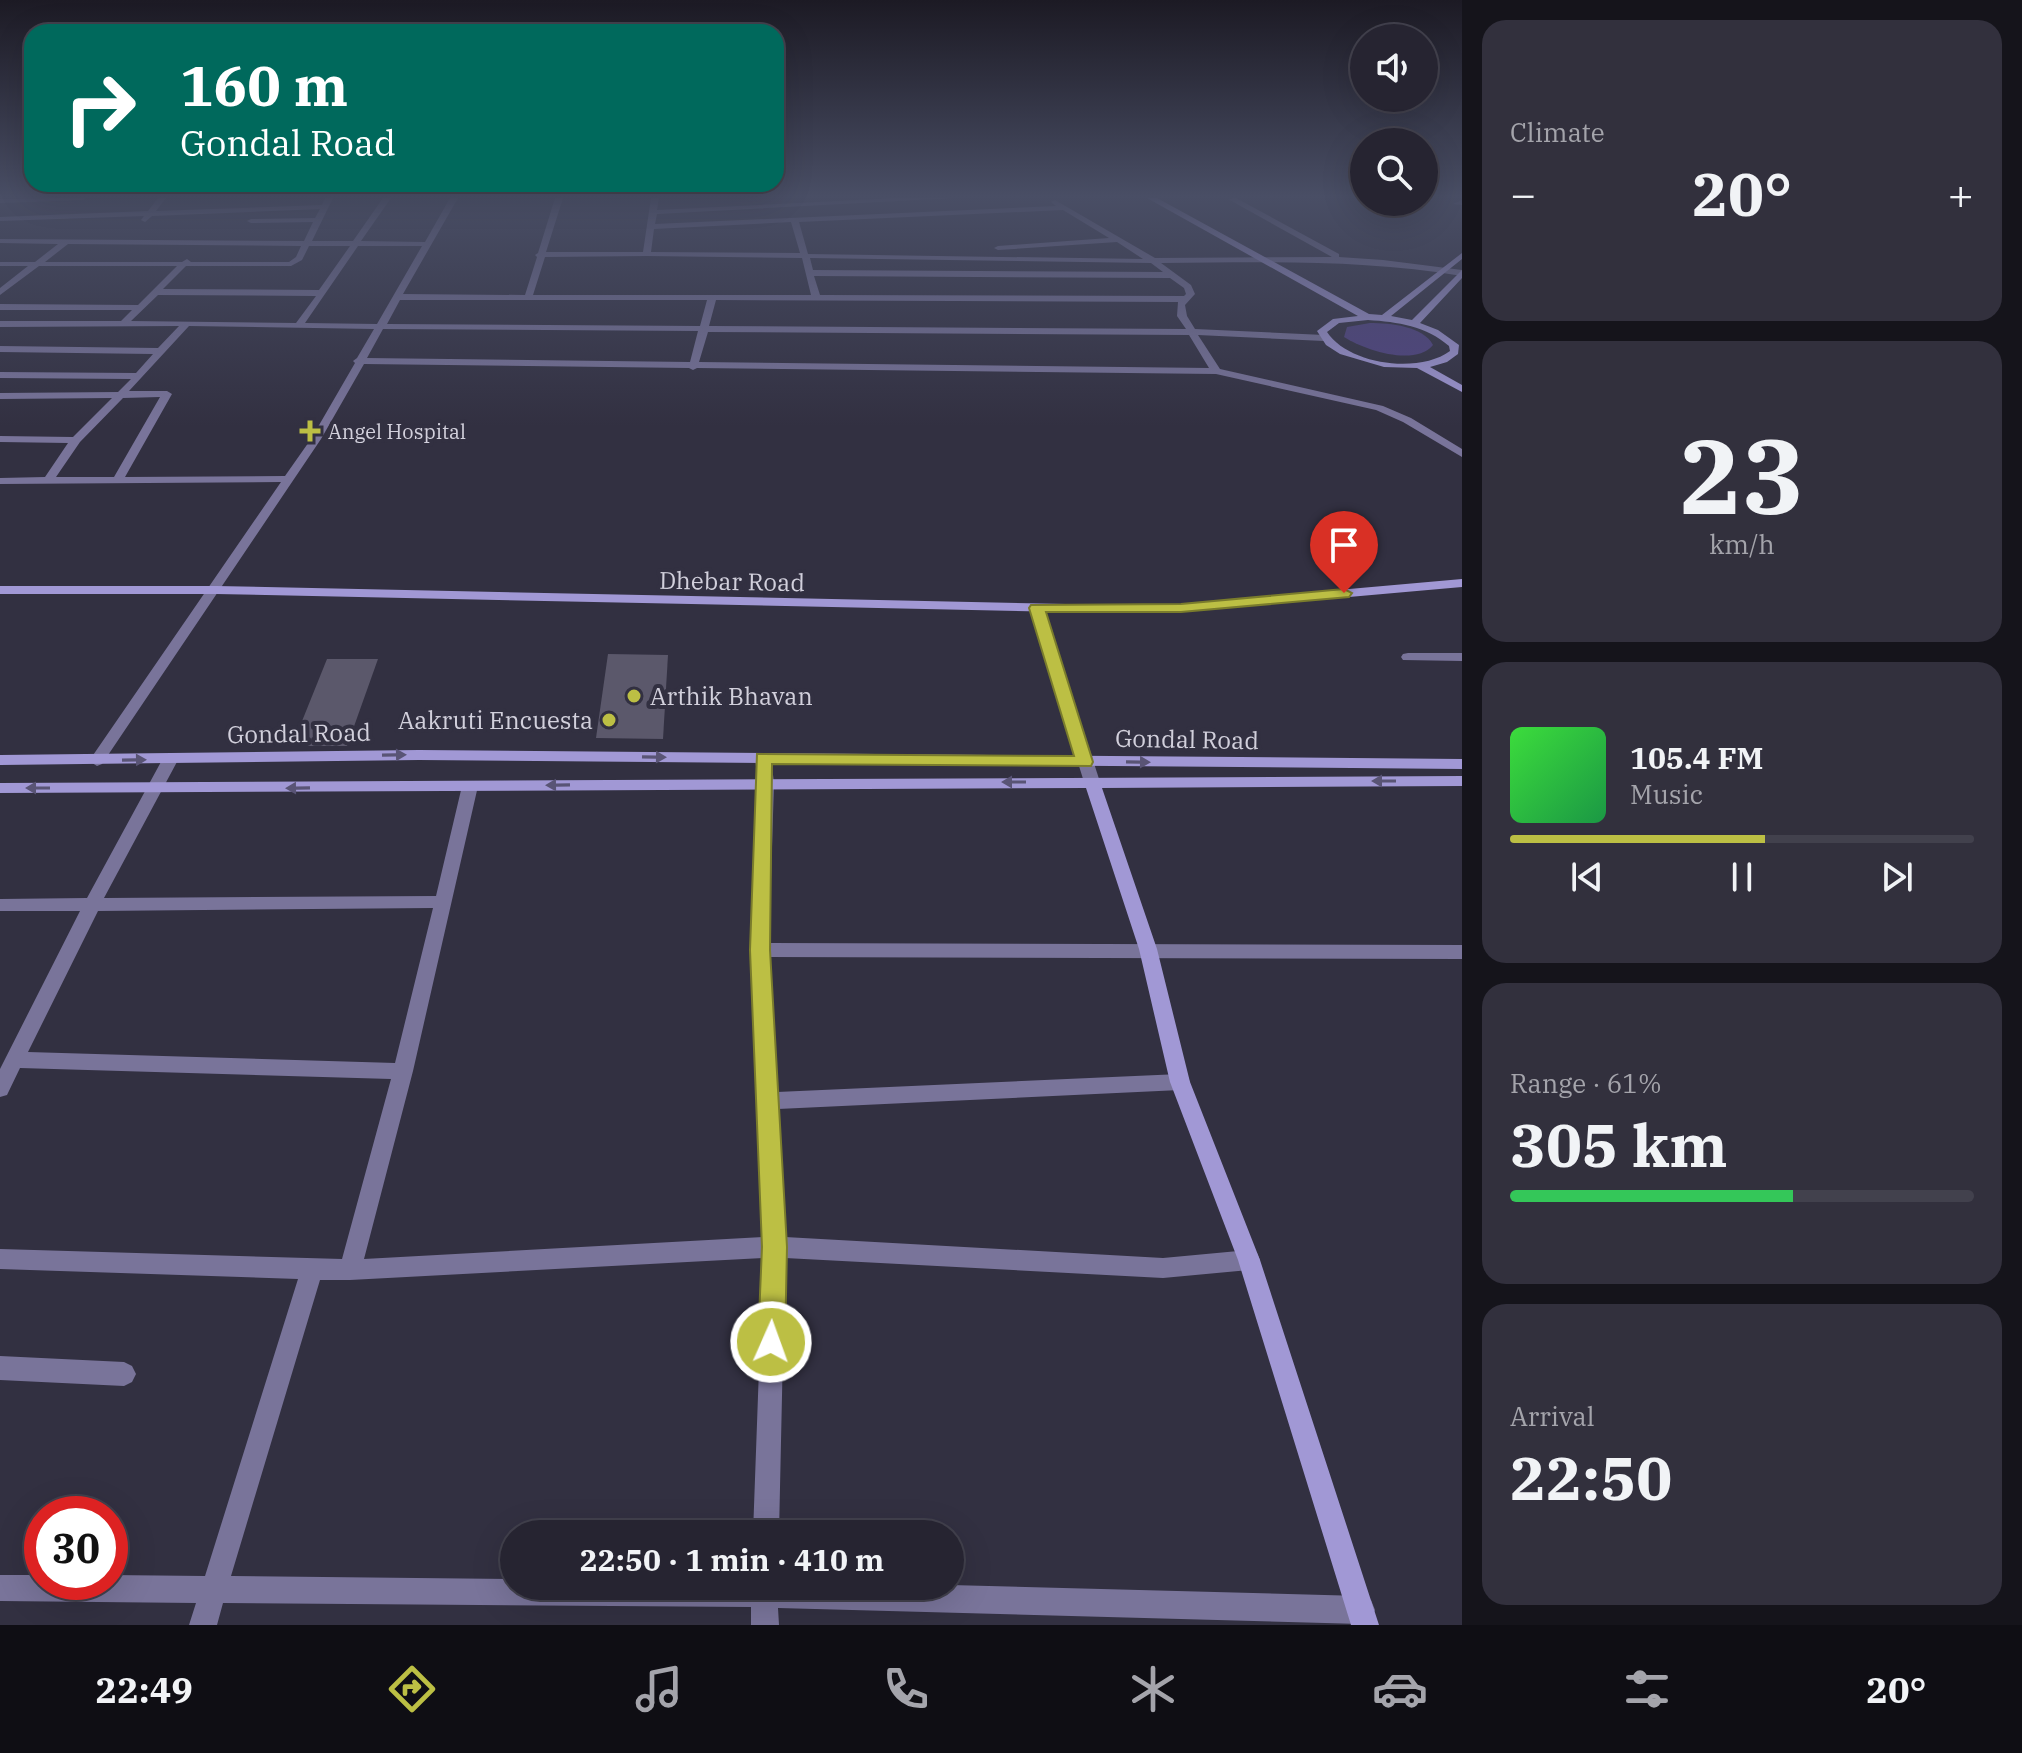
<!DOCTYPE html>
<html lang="en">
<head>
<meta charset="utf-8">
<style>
	body { margin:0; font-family:"IBM Plex Serif",serif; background:#32303d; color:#f1f3f6; height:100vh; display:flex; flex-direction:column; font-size:30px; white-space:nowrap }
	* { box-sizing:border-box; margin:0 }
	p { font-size:26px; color:#a4a4ab }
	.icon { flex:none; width:44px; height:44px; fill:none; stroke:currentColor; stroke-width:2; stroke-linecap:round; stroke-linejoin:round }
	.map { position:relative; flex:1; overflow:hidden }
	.sheet { display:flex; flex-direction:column; gap:20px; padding:20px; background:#15141b; width:560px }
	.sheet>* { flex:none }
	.guide { position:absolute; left:24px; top:24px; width:760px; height:168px; border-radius:24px; box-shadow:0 8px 32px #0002,0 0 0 2px #42414d; background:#00695c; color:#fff; overflow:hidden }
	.controls { position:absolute; left:1350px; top:24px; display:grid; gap:16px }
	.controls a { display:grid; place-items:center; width:88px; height:88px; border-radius:50%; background:#262431; box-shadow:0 8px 32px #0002,0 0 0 2px #42414d; font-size:40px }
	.speed { position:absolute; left:24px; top:1496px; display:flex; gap:16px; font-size:40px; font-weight:700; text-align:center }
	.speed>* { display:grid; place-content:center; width:104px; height:104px; border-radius:50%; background:#262431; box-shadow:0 8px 32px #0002,0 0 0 2px #42414d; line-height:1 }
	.speed .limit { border:12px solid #d22; background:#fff; color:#111 }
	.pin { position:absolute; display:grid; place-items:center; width:68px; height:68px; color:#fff; margin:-82px -34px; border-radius:50% 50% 50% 0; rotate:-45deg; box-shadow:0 0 8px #0007 }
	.pin .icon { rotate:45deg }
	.me { position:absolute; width:88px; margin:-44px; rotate:2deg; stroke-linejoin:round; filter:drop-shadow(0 0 6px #0008) }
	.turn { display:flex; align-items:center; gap:28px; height:168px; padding:0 24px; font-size:36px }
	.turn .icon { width:104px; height:104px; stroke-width:2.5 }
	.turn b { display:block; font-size:56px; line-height:68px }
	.big { font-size:60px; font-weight:700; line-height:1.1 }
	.sheet .card { flex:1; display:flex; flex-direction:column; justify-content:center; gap:12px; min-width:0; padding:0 28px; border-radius:24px; background:#32303d }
	.sheet .dial { align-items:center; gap:0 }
	.dial b { font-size:104px; line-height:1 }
	.song { display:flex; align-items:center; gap:24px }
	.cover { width:96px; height:96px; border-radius:12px; background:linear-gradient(135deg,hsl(120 70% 55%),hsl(140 70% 35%)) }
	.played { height:8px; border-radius:4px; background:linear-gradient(90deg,#bcbf44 55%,#42414d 55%) }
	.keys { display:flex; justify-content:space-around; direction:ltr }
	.heat { display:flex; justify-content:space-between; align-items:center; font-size:44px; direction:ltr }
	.charge { height:12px; border-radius:6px; background:linear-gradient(90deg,#34c759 61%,#42414d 0) }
	.trip { position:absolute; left:500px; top:1520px; width:464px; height:80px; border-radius:40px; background:#262431; box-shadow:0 8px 32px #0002,0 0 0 2px #42414d; font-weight:700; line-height:80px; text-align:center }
	.dock { display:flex; height:128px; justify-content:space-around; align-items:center; background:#0f0e14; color:#a4a4ab }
	.dock .icon { width:56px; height:56px }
	.dock .active { color:#bcbf44 }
	.dock b { font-size:36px; color:#f1f3f6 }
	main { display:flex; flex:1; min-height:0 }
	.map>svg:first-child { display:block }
	.green { fill:#504382 }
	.building { fill:#5b586b }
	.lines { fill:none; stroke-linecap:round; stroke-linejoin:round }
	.street { fill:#79749a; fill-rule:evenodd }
	.secondary { fill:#a198d5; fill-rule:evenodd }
	.oneway { fill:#595475 }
	.route { fill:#bcbf44; stroke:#7a7c2c; stroke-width:2 }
	.poi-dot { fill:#bcbf44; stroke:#323041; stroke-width:3 }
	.labels { text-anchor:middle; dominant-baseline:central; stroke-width:8; stroke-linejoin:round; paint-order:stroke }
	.far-poi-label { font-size:20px; fill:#d2d0dc; stroke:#323041; text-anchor:start }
	.street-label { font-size:24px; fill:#d2d0dc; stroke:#323041 }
	.poi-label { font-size:24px; fill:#d2d0dc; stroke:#323041; text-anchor:start }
</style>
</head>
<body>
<main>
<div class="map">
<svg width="1462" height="1625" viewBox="0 0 1462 1625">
	<rect width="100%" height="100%" fill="#323041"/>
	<path class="green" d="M1370,323C1390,323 1423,326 1433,345C1415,367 1364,350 1344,337L1347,327Z"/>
	<g class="building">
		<path d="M608,654L668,655L663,739L596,738Z"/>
		<path d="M327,659H378L347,746H292Z"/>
	</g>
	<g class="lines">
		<g class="street">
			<path d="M86,198L82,200L0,203V199Z"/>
			<path d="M158,198H166L156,211L322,205L325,198H333L312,241H353L383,198H391L361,241L425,242L450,198H458L403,294L525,295L537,257L535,255L538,253L555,198H563L546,252H643L651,198H659L657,210L897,198H954L657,214L655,224L1056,206L1051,202L1055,200L1155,258L1332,257L1228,199L1236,198L1339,254V257L1383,260L1462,270V276C1362,259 1263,262 1161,263L1191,285L1195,294L1185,305L1187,316L1195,329L1324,335L1329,338L1324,341L1198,335L1220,369L1383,406L1411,418L1462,449V457L1403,422L1376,410L1216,374L697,368L693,370L689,368L364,364L321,439L102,764L97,766L89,761L281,482L0,484V478L45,477L68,443L0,442V436L73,437L112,398L0,399V393L118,392L131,379L0,378V372L136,373L153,354L0,352V346L158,348L179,326L0,327V321H121L132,310H0V304L138,305L177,266H39L0,295V288L28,266H0V262H35L58,244L0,243V239L304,241L313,222L251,223L247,221L251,219L315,218L320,209L152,216L145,222L141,220L144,216L0,221V217L148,211ZM1063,210L1109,238L998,246L994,248L998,250L1117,242L1143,259L808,254L799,222ZM791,222L800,253L651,252L654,229ZM68,244L301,246L296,257L289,262H191L187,259L182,262H45ZM309,246H350L319,290L163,289L186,266H291L302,260ZM358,246H422L377,324L305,323ZM647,256L802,258L811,295H533L545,257ZM810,258L1151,263L1163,272L813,270ZM814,276L1170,278L1184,288L1186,294L1184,296L820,295ZM158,295L316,296L296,323L131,321ZM400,300H707L700,326L387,324ZM716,300L1178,302L1177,316L1186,329L709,326ZM189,326L374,329L357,358L353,361L355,363L311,439L285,476L125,477L172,394L167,391H129ZM383,329L698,331L690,362L367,358ZM708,332L1189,335L1209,368L699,362ZM160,397L114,477H56L80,442L123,398Z"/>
			<path d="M1462,200V205L1453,204Z"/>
			<path d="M1037,604L1044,608L1100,782L1098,786L1092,787L1084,782L1030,608Z"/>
			<path d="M1408,653H1462V661L1403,660L1401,657L1403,654Z"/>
			<path d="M763,753L771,758L774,783L769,943L1462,945V959L769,957L777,1092L1180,1074L1187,1076L1190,1082L1187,1088L1180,1090L778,1109L785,1237L1163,1258L1249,1250L1257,1253L1260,1260L1257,1267L1249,1270L1163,1278L785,1258L779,1534H753L763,1258L350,1280H320L231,1576L514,1579V1586L950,1585L1361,1596L1371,1600L1375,1610L1371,1620L1361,1624L778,1608L779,1625H751V1607L223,1603L217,1625H189L196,1603L0,1601V1575H42V1582H110V1575L205,1576L298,1279L0,1269V1249L342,1259L391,1079L20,1068L7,1095L0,1097V1069L80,911H0V899L87,898L162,760L170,755L178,760L104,898L436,896L462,786L470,781L476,782L478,786L413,1071L364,1259L763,1237L751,950L758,783L755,758ZM433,908L395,1063L28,1052L98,911Z"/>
			<path d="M0,1356L124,1362L132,1366L136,1374L132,1382L124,1386L0,1380Z"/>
		</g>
		<g class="secondary">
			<path d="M1147,198H1157L1369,314L1382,315L1462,253V259L1391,316L1412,320L1462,270V278L1420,323L1438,330L1459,345L1458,354L1447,362L1430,367L1462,385V392L1417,368L1384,367L1340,354L1326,345L1317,331L1333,319L1358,316ZM1368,320C1398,322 1426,326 1449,346L1450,351C1419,374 1349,365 1327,332L1339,323Z"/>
			<path d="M1462,579V587L1181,612L1115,613L216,594H0V586H216L1115,605L1181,604Z"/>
			<path d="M419,750L1462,759V769L419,760L0,765V755Z"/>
			<path d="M1462,776V786L1102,788L1157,949L1190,1082L1260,1260L1379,1625H1351L1238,1260L1170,1082L1139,949L1086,788L0,793V783Z"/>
		</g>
	</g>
	<defs><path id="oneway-solid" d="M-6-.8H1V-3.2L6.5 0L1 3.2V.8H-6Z" transform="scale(2)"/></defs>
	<g class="oneway">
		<use href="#oneway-solid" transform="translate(394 755) rotate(-1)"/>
		<use href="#oneway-solid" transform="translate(654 757) rotate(1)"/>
		<use href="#oneway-solid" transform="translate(134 760) rotate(-1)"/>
		<use href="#oneway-solid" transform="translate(1138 762) rotate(1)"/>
		<use href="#oneway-solid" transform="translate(1384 781) rotate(-180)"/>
		<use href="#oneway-solid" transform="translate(1014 782) rotate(180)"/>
		<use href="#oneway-solid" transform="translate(558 785) rotate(179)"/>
		<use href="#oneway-solid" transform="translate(38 788) rotate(-180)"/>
		<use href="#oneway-solid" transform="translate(298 788) rotate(179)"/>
	</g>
	<linearGradient id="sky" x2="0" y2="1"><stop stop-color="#1c1a24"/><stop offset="0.46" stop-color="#494e65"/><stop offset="1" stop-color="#494e65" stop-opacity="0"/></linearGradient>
	<rect width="1462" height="426" fill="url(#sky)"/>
	<path class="route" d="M1344,589L1352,593L1349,597L1181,612H1046L1093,762L1091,766L772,764L770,950L787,1247L785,1342L781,1352L771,1355L762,1352L758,1342L762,1247L750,950L757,754L1074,756L1029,608L1031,605L1181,604Z"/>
	<g class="poi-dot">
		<path d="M306 419h8v8h8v8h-8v8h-8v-8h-8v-8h8z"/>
		<circle cx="634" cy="696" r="8"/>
		<circle cx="609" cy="720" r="8"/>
	</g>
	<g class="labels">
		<g class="far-poi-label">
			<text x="328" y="431">Angel Hospital</text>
		</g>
		<g class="street-label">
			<text transform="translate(732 581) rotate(1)">Dhebar Road</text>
			<text transform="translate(299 733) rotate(-1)">Gondal Road</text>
			<text transform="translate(1187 739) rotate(1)">Gondal Road</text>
		</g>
		<g class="poi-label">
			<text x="650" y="696">Arthik Bhavan</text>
			<text x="593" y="720" text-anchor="end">Aakruti Encuesta</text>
		</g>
	</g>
</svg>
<div class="controls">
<a><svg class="icon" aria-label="sound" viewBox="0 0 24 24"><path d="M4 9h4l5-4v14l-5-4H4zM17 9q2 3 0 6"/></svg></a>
<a><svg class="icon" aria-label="search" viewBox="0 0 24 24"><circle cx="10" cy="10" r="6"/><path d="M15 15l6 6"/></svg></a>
</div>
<div class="speed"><div class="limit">30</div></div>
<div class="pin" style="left:1344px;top:593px;background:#d93025"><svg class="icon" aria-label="arrive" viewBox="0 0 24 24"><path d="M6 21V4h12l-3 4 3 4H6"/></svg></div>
<svg class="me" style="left:771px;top:1342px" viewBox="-20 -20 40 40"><circle r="17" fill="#bcbf44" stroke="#fff" stroke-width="3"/><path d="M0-11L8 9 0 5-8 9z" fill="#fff"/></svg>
<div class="trip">22:50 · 1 min · 410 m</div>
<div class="guide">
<div class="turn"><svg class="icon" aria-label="right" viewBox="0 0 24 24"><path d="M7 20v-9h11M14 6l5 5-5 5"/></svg><div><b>160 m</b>Gondal Road</div></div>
</div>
</div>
<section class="sheet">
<div class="card"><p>Climate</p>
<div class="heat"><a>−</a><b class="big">20°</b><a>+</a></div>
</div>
<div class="card dial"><b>23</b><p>km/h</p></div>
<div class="card">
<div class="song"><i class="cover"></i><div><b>105.4 FM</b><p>Music</p></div></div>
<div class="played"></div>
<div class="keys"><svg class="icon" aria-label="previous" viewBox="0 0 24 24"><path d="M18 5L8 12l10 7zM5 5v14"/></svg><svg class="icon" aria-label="pause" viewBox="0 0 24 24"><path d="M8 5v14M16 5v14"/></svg><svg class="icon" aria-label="next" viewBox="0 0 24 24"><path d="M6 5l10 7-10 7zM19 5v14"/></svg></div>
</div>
<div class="card"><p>Range · 61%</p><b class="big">305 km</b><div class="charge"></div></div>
<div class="card"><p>Arrival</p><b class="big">22:50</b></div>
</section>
</main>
<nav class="dock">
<b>22:49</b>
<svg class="icon active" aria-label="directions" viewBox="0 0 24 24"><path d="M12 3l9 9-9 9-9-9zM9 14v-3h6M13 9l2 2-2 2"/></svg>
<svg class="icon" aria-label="music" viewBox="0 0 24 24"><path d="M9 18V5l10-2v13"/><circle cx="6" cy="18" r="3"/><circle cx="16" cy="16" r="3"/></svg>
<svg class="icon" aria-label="phone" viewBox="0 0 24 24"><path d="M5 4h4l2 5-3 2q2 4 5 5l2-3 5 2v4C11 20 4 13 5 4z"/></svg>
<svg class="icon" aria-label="climate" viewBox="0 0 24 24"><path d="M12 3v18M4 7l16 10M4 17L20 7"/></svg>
<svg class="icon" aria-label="car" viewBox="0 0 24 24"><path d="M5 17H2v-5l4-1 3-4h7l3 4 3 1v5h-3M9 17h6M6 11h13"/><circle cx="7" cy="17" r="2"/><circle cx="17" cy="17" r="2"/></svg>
<svg class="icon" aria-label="filters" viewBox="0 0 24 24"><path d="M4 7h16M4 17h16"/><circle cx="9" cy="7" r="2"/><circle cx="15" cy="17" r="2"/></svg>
<b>20°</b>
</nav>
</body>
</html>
